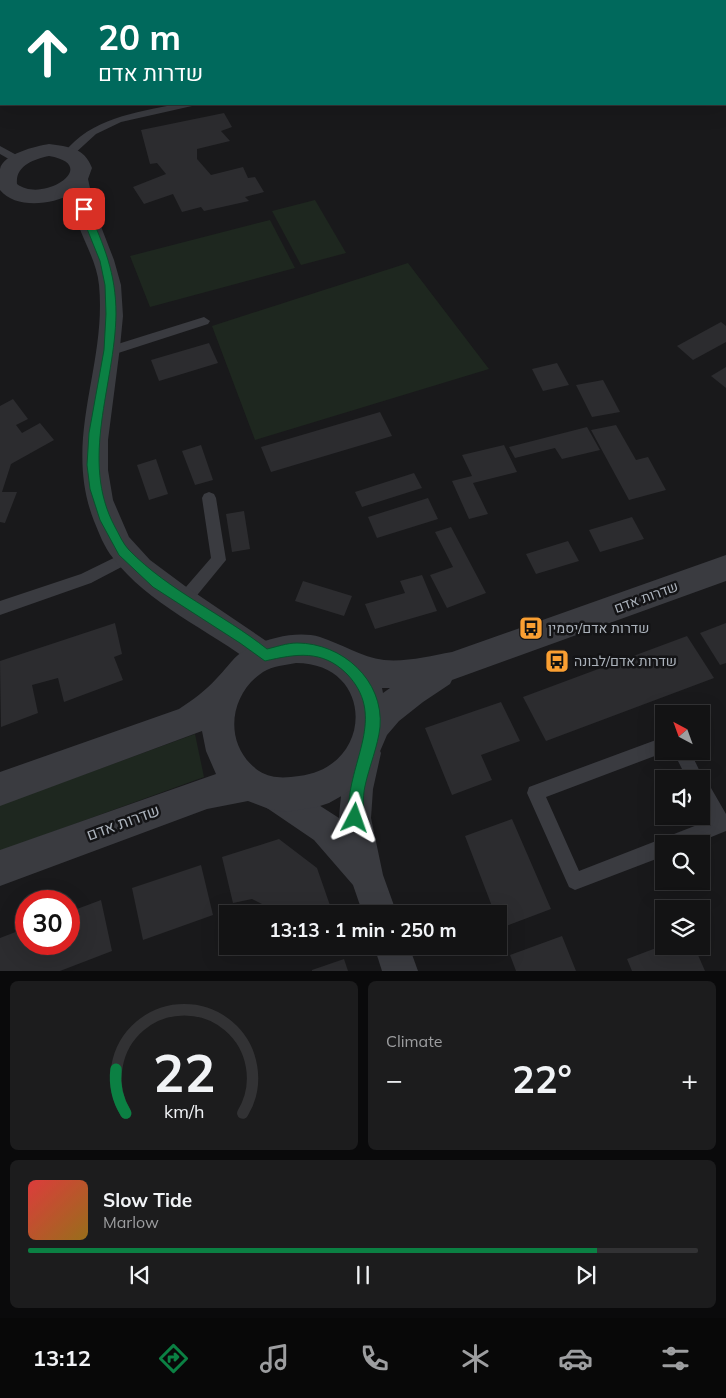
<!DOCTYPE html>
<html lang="en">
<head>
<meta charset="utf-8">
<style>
	body { margin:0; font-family:Mulish,Heebo,sans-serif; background:#1c1c1d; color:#f1f3f6; height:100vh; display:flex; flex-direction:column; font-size:19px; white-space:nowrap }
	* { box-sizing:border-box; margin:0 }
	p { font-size:16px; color:#9d9ea0 }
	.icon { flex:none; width:28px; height:28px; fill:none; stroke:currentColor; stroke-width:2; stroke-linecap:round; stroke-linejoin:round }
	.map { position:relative; height:971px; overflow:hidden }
	.side { display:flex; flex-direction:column; gap:10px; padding:10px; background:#0a0a0b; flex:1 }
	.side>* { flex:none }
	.hud { position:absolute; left:0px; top:0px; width:726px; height:105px; box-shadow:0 5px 20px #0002,0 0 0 1px #323234; background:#00695c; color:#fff; overflow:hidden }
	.needle { width:32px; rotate:319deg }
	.tools { position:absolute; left:655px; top:705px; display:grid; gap:10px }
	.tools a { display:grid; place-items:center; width:55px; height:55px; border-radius:0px; background:#131314; box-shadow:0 5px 20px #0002,0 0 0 1px #323234; font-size:25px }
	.speed { position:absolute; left:15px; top:890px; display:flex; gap:10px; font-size:25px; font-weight:700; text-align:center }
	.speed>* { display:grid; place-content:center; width:65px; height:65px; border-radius:50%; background:#131314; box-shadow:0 5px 20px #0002,0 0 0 1px #323234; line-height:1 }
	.speed .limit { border:8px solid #d22; background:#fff; color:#111 }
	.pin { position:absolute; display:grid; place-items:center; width:42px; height:42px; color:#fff; margin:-21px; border-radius:10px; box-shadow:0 2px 8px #0006 }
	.me { position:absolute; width:55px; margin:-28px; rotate:4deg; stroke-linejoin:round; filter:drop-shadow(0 0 4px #0008) }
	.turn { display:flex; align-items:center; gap:18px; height:105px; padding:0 15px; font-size:22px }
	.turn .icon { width:65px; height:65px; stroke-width:2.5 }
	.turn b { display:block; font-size:35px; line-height:42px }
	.big { font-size:38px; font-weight:700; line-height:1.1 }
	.side .tile { flex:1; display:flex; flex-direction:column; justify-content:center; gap:8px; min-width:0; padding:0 18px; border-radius:8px; background:#1c1c1d }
	.side .dial { align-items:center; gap:0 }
	.dial svg { height:130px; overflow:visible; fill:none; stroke:#323234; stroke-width:7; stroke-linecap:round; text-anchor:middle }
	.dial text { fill:#f1f3f6; stroke:none }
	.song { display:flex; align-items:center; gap:15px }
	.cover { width:60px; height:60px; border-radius:8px; background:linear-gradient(135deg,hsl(0 70% 55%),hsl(40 70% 35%)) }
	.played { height:5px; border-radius:2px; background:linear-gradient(90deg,#0b8043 85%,#323234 85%) }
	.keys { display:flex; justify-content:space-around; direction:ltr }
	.heat { display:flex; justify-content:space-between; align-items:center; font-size:28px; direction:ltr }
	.side .tiles { flex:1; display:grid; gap:10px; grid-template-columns:1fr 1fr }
	.tile:last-child { grid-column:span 2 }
	.trip { position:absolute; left:219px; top:905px; width:288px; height:50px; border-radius:0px; background:#131314; box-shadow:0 5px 20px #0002,0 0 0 1px #323234; font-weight:700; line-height:50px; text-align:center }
	.dock { display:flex; height:80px; justify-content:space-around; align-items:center; background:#080808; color:#9d9ea0 }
	.dock .icon { width:35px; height:35px }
	.dock .current { color:#0b8043 }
	.dock b { font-size:22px; color:#f1f3f6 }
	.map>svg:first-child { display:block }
	.green { fill:#1e271f }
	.building { fill:#2c2c2f }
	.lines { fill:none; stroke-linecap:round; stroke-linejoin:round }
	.service { fill:#3a3b40; fill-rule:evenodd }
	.minor { fill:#3a3b40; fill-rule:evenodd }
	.tertiary { fill:#3a3b40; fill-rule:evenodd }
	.route { fill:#0b8043; stroke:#07532c }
	.labels { text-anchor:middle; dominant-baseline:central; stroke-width:5; stroke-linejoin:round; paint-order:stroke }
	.street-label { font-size:14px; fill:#abb2bb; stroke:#141416 }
	.poi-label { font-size:14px; fill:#abb2bb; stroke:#141416; text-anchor:start }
	.near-street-label { font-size:16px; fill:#abb2bb; stroke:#141416 }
</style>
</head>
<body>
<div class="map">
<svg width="726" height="971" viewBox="0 0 726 971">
	<rect width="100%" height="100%" fill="#19191b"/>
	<g class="green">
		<path d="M315,200L346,253L301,265L272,211Z"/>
		<path d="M270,220L295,268L150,307L130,256Z"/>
		<path d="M408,263L489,369L255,440L212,326Z"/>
		<path d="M195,734L204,777L0,851V805Z"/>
	</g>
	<g class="building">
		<path d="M224,113L232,127L221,131L230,141L197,149V159L211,175L243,167L248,178L255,177L264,192L245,197L249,201L204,211L201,207L182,212L173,194L144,204L133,187L166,174L157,163L150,164L141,130Z"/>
		<path d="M721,322L726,326V342L693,360L677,346Z"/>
		<path d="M209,343L218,363L159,381L151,360Z"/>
		<path d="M557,363L569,385L543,391L532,369Z"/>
		<path d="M726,367V388L711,376Z"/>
		<path d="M603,380L620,412L592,417L576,385Z"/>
		<path d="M13,399L28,419L16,425L22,433L40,423L54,440L11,464L2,492H17L5,523L0,522V406Z"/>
		<path d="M380,412L392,436L271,472L261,447Z"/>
		<path d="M616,425L636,460L648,457L666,490L629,500L591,430Z"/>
		<path d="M587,427L600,450L562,459L555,448L515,458L509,447Z"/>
		<path d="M201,445L213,480L195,485L182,451Z"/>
		<path d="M504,445L517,472L473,483L488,514L469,519L452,481L472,476L462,455Z"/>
		<path d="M156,459L168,494L149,500L137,465Z"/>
		<path d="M414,473L422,488L362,507L355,492Z"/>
		<path d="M428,498L438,519L377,538L368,517Z"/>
		<path d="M244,511L250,549L232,552L226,514Z"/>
		<path d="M632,517L644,539L600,552L589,530Z"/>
		<path d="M451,527L486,593L447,608L430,575L453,567L435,532Z"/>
		<path d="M568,541L579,561L536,574L526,554Z"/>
		<path d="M422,575L437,611L375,629L365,604L405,593L400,581Z"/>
		<path d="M303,581L352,596L344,616L295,601Z"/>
		<path d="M115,623L122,654L114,657L123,680L64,702L58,678L32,685L38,713L1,727L0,661Z"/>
		<path d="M726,623V663L720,665L700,633Z"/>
		<path d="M687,636L714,678L546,741L523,697Z"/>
		<path d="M501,702L520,741L481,755L492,780L452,795L425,728Z"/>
		<path d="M512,819L551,909L501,928L498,914H495L465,836Z"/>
		<path d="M279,839L317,868L333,914H282L252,899L233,903L222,857Z"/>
		<path d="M201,865L213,915L143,940L132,888Z"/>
		<path d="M101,900L112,951L60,971H0V938L26,928V944H69V912Z"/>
		<path d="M562,936L576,971H516L510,955Z"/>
		<path d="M664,945L694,946L705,971H632L627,959Z"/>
		<path d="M344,959L348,971H312V970Z"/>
	</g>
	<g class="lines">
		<g class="service">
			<path d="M176,104H193L192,106L121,122L96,134L73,155L69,156L64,153C91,118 135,113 176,104Z"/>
			<path d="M0,146L22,158L23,160L22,162H14L0,154Z"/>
			<path d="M204,317L210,321L208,324L109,356L105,354L103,351L105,348Z"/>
			<path d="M209,492L214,494L216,498L226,560L189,605L184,607L179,605L177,600L179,595L211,558L202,498L204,494Z"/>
			<path d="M128,551L133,553L135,557L133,561L91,583L0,615V601L81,574Z"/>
			<path d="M664,737V751H668L546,797L579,871L710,820L701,804V779H687L673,751H690L704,780L707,781L726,814V831L694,844H664V856L575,890L569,887L527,793L529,787Z"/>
		</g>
		<g class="minor">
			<path d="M49,144C69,147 84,147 92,168L88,179L95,211L114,260L121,285L123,316L120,347L108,440V470L113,500L129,537L150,560L185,586L275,647L280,656L275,665L265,669L255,665C210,631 147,603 113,558C104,547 99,533 94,521C62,439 107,367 99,285C97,263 85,244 78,224C74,215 72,204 71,194C52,205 15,209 0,190C0,184 0,176 0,169C3,154 36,146 49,144ZM49,156C102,165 43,204 17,184C15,166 34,159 49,156Z"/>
			<path d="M365,738L376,742L381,753L373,789L371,818L383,875L397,914H363L353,885L314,840L264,806L259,795L264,784L275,779L286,784L339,818C341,792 344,766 354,742Z"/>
			<path d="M374,946H409L418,971H382Z"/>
		</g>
		<path class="tertiary" d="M726,555V581L452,680L450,684L423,702L399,721L387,735L372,770L354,789L329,803L317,807L285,812L269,809L248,801L207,809L0,886V850L216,774L206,751L202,731L0,806V772L179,709C193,700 206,690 217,678C232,663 232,656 253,646C272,637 299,631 320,637C342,644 361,657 384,660C407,662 430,656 452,652ZM296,663C375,663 375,767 299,776C285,778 272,779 259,771C223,746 228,695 263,672C273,666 285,665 296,663ZM382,688H390L383,693Z"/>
	</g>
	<path class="route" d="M84,206L88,209C104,246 116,273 116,314C115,385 79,460 115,527C119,534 123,544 129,550C169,591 223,614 267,649C276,647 287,643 297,643C342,643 384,680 380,727C378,746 369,767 365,786C362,798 365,812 360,823L355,825L350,823C347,816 348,809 349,801C353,755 385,714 347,674C322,649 296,654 265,661L240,643L153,587L119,555L100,520L90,489L87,465L89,433L104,350L106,314L105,285L100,261L79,209Z"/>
	<defs>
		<g id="bus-square" transform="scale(1.25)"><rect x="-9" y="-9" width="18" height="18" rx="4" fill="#fa9f32" stroke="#141416"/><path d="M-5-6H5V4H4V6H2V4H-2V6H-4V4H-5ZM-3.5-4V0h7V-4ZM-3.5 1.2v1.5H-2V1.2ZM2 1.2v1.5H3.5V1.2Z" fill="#111"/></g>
	</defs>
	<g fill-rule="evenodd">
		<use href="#bus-square" x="531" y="628"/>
		<use href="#bus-square" x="557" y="661"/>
	</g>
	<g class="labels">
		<g class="street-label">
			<text transform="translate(646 597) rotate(-20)">שדרות אדם</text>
		</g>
		<g class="poi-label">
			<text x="548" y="628">שדרות אדם/יסמין</text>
			<text x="574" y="661">שדרות אדם/לבונה</text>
		</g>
		<g class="near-street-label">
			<text transform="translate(123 822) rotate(-20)">שדרות אדם</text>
		</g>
	</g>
</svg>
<div class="tools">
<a><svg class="needle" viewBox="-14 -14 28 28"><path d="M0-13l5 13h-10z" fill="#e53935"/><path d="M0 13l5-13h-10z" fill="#9d9ea0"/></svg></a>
<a><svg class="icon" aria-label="sound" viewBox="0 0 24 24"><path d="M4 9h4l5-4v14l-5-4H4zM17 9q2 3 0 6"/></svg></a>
<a><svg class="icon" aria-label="search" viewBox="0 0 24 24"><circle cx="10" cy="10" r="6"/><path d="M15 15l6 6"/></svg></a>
<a><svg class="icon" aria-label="layers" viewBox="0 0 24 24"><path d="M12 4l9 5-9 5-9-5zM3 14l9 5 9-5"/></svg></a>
</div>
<div class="speed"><div class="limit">30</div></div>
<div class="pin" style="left:84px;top:209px;background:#d93025"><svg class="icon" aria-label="arrive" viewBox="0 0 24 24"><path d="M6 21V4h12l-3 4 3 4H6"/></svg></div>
<svg class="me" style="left:355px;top:818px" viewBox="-20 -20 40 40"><path d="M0-17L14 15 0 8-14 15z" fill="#0b8043" stroke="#fff" stroke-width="4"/></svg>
<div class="trip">13:13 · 1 min · 250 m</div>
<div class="hud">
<div class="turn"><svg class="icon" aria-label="ahead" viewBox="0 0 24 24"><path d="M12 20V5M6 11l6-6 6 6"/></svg><div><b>20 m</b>שדרות אדם</div></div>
</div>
</div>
<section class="side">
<div class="tiles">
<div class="tile dial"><svg viewBox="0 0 100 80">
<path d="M14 69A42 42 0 1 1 86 69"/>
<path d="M14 69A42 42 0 0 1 8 42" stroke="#0b8043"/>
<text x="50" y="56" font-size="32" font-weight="700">22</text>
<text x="50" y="72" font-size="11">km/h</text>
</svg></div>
<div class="tile"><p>Climate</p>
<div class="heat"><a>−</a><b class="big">22°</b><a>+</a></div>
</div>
<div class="tile">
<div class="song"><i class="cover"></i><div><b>Slow Tide</b><p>Marlow</p></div></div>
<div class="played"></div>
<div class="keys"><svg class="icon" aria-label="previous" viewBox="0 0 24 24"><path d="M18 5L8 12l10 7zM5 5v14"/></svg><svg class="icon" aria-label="pause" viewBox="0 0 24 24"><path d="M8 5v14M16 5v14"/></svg><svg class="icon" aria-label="next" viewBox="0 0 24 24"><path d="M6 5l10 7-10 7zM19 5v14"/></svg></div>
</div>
</div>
</section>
<nav class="dock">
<b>13:12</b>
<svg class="icon current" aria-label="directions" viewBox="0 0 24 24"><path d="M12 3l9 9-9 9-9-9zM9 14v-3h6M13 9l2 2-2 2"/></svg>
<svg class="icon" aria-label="music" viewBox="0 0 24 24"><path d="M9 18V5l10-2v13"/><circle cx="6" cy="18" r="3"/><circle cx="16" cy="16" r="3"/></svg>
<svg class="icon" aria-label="phone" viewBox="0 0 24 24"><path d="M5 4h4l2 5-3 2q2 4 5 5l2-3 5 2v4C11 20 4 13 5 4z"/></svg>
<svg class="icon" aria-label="climate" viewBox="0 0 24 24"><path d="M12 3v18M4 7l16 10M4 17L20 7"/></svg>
<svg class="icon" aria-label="car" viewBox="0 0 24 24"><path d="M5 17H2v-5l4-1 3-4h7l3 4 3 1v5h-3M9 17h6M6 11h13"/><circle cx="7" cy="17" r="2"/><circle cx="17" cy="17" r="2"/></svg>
<svg class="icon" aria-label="filters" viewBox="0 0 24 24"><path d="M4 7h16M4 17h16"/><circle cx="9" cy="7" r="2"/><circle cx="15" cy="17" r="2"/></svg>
</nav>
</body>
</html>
